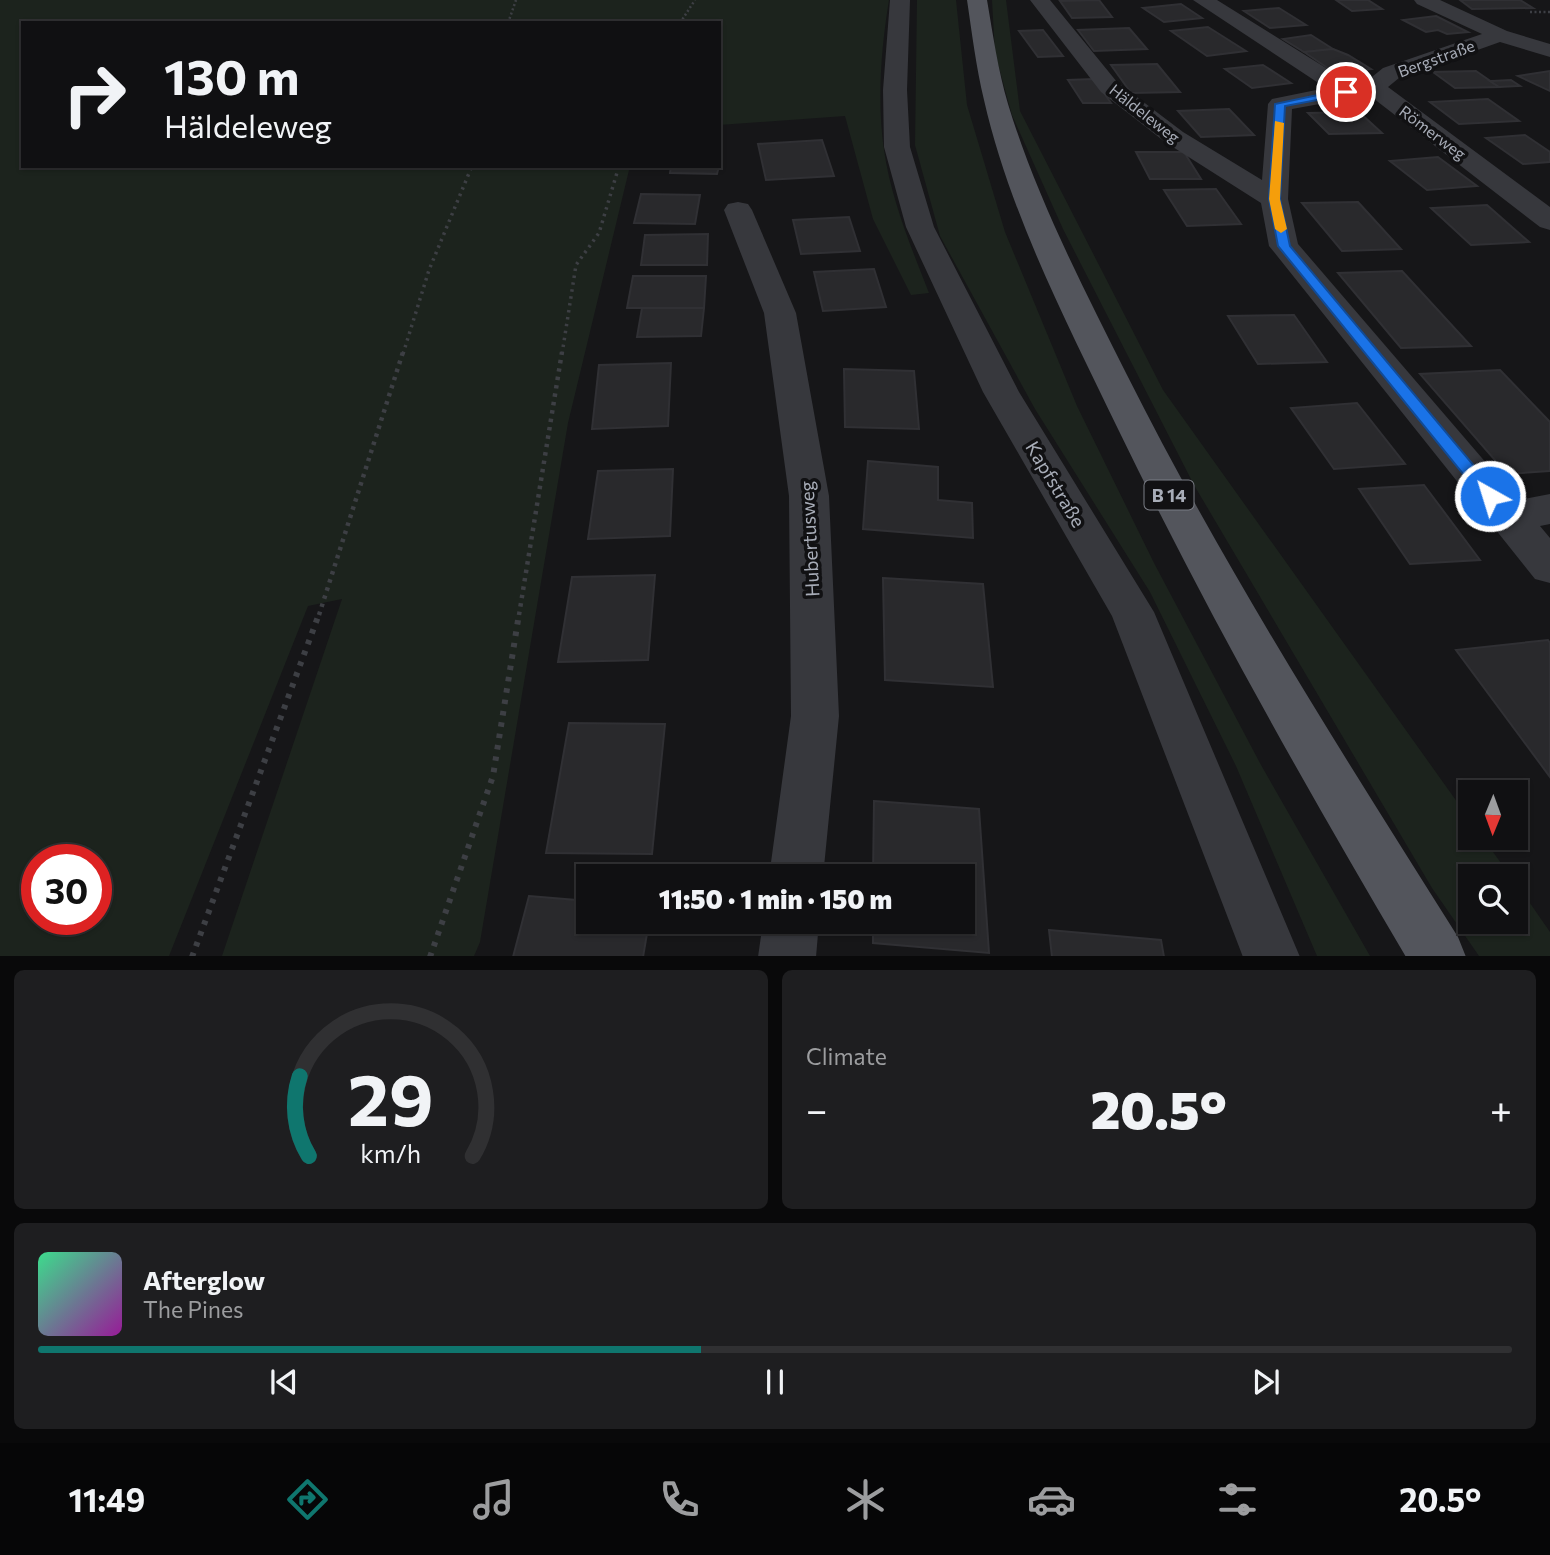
<!DOCTYPE html>
<html lang="en">
<head>
<meta charset="utf-8">
<style>
	body { margin:0; font-family:Commissioner,sans-serif; background:#1e1e20; color:#f1f3f6; height:100vh; display:flex; flex-direction:column; font-size:26px; white-space:nowrap }
	* { box-sizing:border-box; margin:0 }
	p { font-size:23px; color:#9c9d9f }
	.icon { flex:none; width:38px; height:38px; fill:none; stroke:currentColor; stroke-width:2; stroke-linecap:round; stroke-linejoin:round }
	.map { position:relative; height:956px; overflow:hidden }
	.side { display:flex; flex-direction:column; gap:14px; padding:14px; background:#09090a; flex:1 }
	.side>* { flex:none }
	.hud { position:absolute; left:21px; top:21px; width:700px; height:147px; border-radius:0px; box-shadow:0 2px 5px #0004,0 0 0 2px #303032; background:#101012; color:#f1f3f6; overflow:hidden }
	.needle { width:46px; rotate:181deg }
	.tools { position:absolute; left:1458px; top:780px; display:grid; gap:14px }
	.tools a { display:grid; place-items:center; width:70px; height:70px; border-radius:0px; background:#101012; box-shadow:0 2px 5px #0004,0 0 0 2px #303032; font-size:35px }
	.speed { position:absolute; left:21px; top:844px; display:flex; gap:14px; font-size:35px; font-weight:700; text-align:center }
	.speed>* { display:grid; place-content:center; width:91px; height:91px; border-radius:50%; background:#101012; box-shadow:0 2px 5px #0004,0 0 0 2px #303032; line-height:1 }
	.speed .limit { border:10px solid #d22; background:#fff; color:#111 }
	.pin { position:absolute; display:grid; place-items:center; width:60px; height:60px; color:#fff; margin:-30px; border:4px solid #fff; border-radius:50%; box-shadow:0 2px 7px #0007 }
	.me { position:absolute; width:77px; margin:-38px; rotate:321deg; stroke-linejoin:round; filter:drop-shadow(0 0 5px #0008) }
	.turn { display:flex; align-items:center; gap:24px; height:147px; padding:0 28px; font-size:32px }
	.turn .icon { width:91px; height:91px; stroke-width:2.5 }
	.turn b { display:block; font-size:49px; line-height:60px }
	.big { font-size:52px; font-weight:800; line-height:1.1 }
	.side .card { flex:1; display:flex; flex-direction:column; justify-content:center; gap:10px; min-width:0; padding:0 24px; border-radius:10px; background:#1e1e20 }
	.side .dial { align-items:center; gap:0 }
	.dial svg { height:182px; overflow:visible; fill:none; stroke:#303032; stroke-width:7; stroke-linecap:round; text-anchor:middle }
	.dial text { fill:#f1f3f6; stroke:none }
	.song { display:flex; align-items:center; gap:21px }
	.cover { width:84px; height:84px; border-radius:10px; background:linear-gradient(135deg,hsl(150 70% 55%),hsl(300 70% 35%)) }
	.played { height:7px; border-radius:4px; background:linear-gradient(90deg,#0f766e 45%,#303032 45%) }
	.keys { display:flex; justify-content:space-around; direction:ltr }
	.heat { display:flex; justify-content:space-between; align-items:center; font-size:38px; direction:ltr }
	.side .tiles { flex:1; display:grid; gap:14px; grid-template-columns:1fr 1fr }
	.card:last-child { grid-column:span 2 }
	.trip { position:absolute; left:576px; top:864px; width:399px; height:70px; border-radius:0px; background:#101012; box-shadow:0 2px 5px #0004,0 0 0 2px #303032; font-weight:800; line-height:70px; text-align:center }
	.tabs { display:flex; height:112px; justify-content:space-around; align-items:center; background:#060607; color:#9c9d9f }
	.tabs .icon { width:49px; height:49px }
	.tabs .current { color:#0f766e }
	.tabs b { font-size:32px; color:#f1f3f6 }
	.map>svg:first-child { display:block }
	.green { fill:#1c231d; fill-rule:evenodd }
	.building { fill:#29292c; stroke:#303034; stroke-width:2 }
	.lines { fill:none; stroke-linecap:round; stroke-linejoin:round }
	.path-far3 { stroke:#3d3f44; stroke-width:2.5; stroke-dasharray:2 2.5; stroke-linecap:butt }
	.path-far2 { stroke:#3d3f44; stroke-width:3.5; stroke-dasharray:2.5 4.5; stroke-linecap:butt }
	.path-far1 { stroke:#3d3f44; stroke-width:4.5; stroke-dasharray:3.5 5; stroke-linecap:butt }
	.path { stroke:#3d3f44; stroke-width:6; stroke-dasharray:4.5 7; stroke-linecap:butt }
	.minor { fill:#37383d; fill-rule:evenodd }
	.major { fill:#53555c; fill-rule:evenodd }
	.route { fill:#1a73e8; stroke:#114b97; stroke-width:2 }
	.slow { fill:#f59e0b }
	.labels { text-anchor:middle; dominant-baseline:central; stroke-width:7; stroke-linejoin:round; paint-order:stroke }
	.far-street-label { font-size:16px; fill:#a8adb8; stroke:#111113 }
	.shield { fill:#111113; stroke:#7b7e86; stroke-width:2 }
	.shield-label { font-size:18px; font-weight:bold; fill:#a8adb8 }
	.street-label { font-size:19px; fill:#a8adb8; stroke:#111113 }
</style>
</head>
<body>
<div class="map">
<svg width="1550" height="957" viewBox="0 0 1550 957">
	<rect width="100%" height="100%" fill="#161618"/>
	<g class="green">
		<path d="M0,0H889C881,48 877,102 884,150C891,199 911,247 929,293L911,295L873,219L845,116L719,125V23H23V166H630L568,423L480,942L474,956H222L342,599L308,606L169,956L0,957ZM37,859H96V919H37Z"/>
		<path d="M917,0H956L967,105L1005,232L1077,406L1154,563L1261,765L1370,956H1317L1236,766L1150,592L1035,409L940,236L915,145Z"/>
		<path d="M992,0H1006L1020,111L1163,390L1470,820V838H1483L1511,877H1470V922H1516V883L1550,932V956H1479L1432,888L1194,485L1063,229L1012,115L995,53Z"/>
	</g>
	<g class="building">
		<path d="M1099,0L1112,17L1072,18L1060,1Z"/>
		<path d="M1336,0H1368L1382,9L1352,11Z"/>
		<path d="M1460,0H1520L1533,8L1472,9Z"/>
		<path d="M1181,4L1202,18L1164,22L1143,8Z"/>
		<path d="M1279,8L1306,25L1270,28L1244,11Z"/>
		<path d="M1436,16L1468,32L1447,34L1438,30L1426,32L1403,20Z"/>
		<path d="M1208,27L1246,51L1207,56L1171,31Z"/>
		<path d="M1129,28L1147,49L1094,51L1078,30Z"/>
		<path d="M1043,30L1063,56L1038,57L1019,31Z"/>
		<path d="M1311,35L1333,49L1304,52L1283,39Z"/>
		<path d="M1333,49L1348,55L1371,69L1335,73L1304,52Z"/>
		<path d="M1157,64L1180,92L1131,93L1111,65Z"/>
		<path d="M1263,65L1291,83L1252,88L1225,69Z"/>
		<path d="M1476,71L1499,87L1455,88L1433,72Z"/>
		<path d="M1550,71V91L1518,76Z"/>
		<path d="M1094,79L1111,103H1083L1068,80Z"/>
		<path d="M1511,80L1520,86L1499,87L1490,81Z"/>
		<path d="M1488,99L1519,121L1459,124L1430,102Z"/>
		<path d="M1229,109L1254,135L1201,137L1178,111Z"/>
		<path d="M1359,112L1382,133L1329,134L1308,113Z"/>
		<path d="M1525,135L1550,152V162L1523,164L1486,138Z"/>
		<path d="M822,140L834,176L766,180L758,144Z"/>
		<path d="M1136,152H1184L1201,179H1150Z"/>
		<path d="M1438,157L1477,186L1427,190L1390,161Z"/>
		<path d="M671,166H719L717,174L670,173Z"/>
		<path d="M1216,189L1241,224L1187,226L1164,190Z"/>
		<path d="M641,194L700,195L695,224L634,223Z"/>
		<path d="M1358,202L1401,249L1342,251L1302,203Z"/>
		<path d="M1487,205L1529,242L1471,245L1431,208Z"/>
		<path d="M849,217L860,251L801,254L793,220Z"/>
		<path d="M708,234L707,265H641L645,235Z"/>
		<path d="M874,269L886,307L823,311L814,272Z"/>
		<path d="M1402,271L1471,346L1401,348L1338,273Z"/>
		<path d="M633,276H706L704,308H627Z"/>
		<path d="M642,308H704L701,336L637,337Z"/>
		<path d="M1294,315L1327,362L1258,364L1228,316Z"/>
		<path d="M671,363L668,426L592,429L599,365Z"/>
		<path d="M844,369L914,371L919,429L845,427Z"/>
		<path d="M1500,370L1550,422V471L1507,474L1420,374Z"/>
		<path d="M1357,403L1405,464L1334,469L1291,408Z"/>
		<path d="M868,461L938,467V500L972,503L973,538L863,529Z"/>
		<path d="M673,469L670,536L588,539L598,471Z"/>
		<path d="M1424,485L1480,560L1410,564L1359,489Z"/>
		<path d="M655,575L648,660L558,662L572,577Z"/>
		<path d="M883,578L983,584L993,687L885,680Z"/>
		<path d="M1548,640L1550,643V777L1456,650Z"/>
		<path d="M569,723L665,724L652,854L546,853Z"/>
		<path d="M874,801L979,809L989,953L873,943V922H962V877H873Z"/>
		<path d="M529,896L588,901V922H649L643,957H513Z"/>
		<path d="M1049,930L1161,940L1164,957H1052Z"/>
	</g>
	<g class="lines">
		<g class="path-far3">
			<path d="M1530,12H1550"/>
			<path d="M508,23L516,0"/>
			<path d="M680,23L695,0"/>
		</g>
		<g class="path-far2">
			<path d="M403,354L429,270L472,166"/>
			<path d="M562,354L576,265L599,233L619,166"/>
		</g>
		<g class="path-far1">
			<path d="M319,615L403,352"/>
			<path d="M519,615L562,352"/>
		</g>
		<g class="path">
			<path d="M192,957L319,614"/>
			<path d="M430,957L493,776L519,614"/>
		</g>
		<g class="minor">
			<path d="M890,0H910L907,90L910,147L934,227L1019,392L1154,612L1300,957H1243L1112,616L983,392L906,227L884,147L883,90Z"/>
			<path d="M1030,0H1050L1117,82L1183,132L1262,180L1268,104L1272,99L1326,88L1193,0H1217L1350,83L1367,81L1383,68L1482,34L1417,4L1414,0H1440L1507,31L1550,44V57L1500,42L1399,78L1388,87L1550,207V230L1540,227L1369,95L1292,109L1288,199L1298,244L1518,500L1550,494V524L1540,526L1550,538V583L1535,579L1274,252L1269,246L1261,203L1165,142L1101,92Z"/>
			<path d="M738,202L748,204L752,210L796,313L829,496L839,716L823,877H769L791,716L789,496L764,313L724,210L728,204Z"/>
			<path d="M763,922H819L816,957H758Z"/>
		</g>
		<path class="major" d="M967,0H987C993,35 998,70 1008,104C1037,199 1083,287 1127,375C1225,570 1342,753 1458,937L1466,957H1406C1304,784 1205,609 1118,429C1067,323 1010,214 984,100C976,67 972,33 967,0Z"/>
	</g>
	<path class="route" d="M1346,89H1349V94L1285,106L1280,199L1290,246L1496,492L1498,496L1496,501H1485L1278,246L1269,199L1275,104Z"/>
	<path class="slow" d="M1275,121L1284,123L1280,199L1287,229L1281,233L1275,229L1269,199Z"/>
	<g class="labels">
		<g class="far-street-label">
			<text transform="translate(1436 58) rotate(-20)">Bergstraße</text>
			<text transform="translate(1145 113) rotate(38)">Häldeleweg</text>
			<text transform="translate(1433 132) rotate(37)">Römerweg</text>
		</g>
		<rect class="shield" x="1144.5" y="480.5" width="49" height="29" rx="5"/>
		<g class="shield-label">
			<text x="1169" y="495">B 14</text>
		</g>
		<g class="street-label">
			<text transform="translate(1056 484) rotate(59)">Kapfstraße</text>
			<text transform="translate(809 539) rotate(-93)">Hubertusweg</text>
		</g>
	</g>
</svg>
<div class="tools">
<a><svg class="needle" viewBox="-14 -14 28 28"><path d="M0-13l5 13h-10z" fill="#e53935"/><path d="M0 13l5-13h-10z" fill="#9c9d9f"/></svg></a>
<a><svg class="icon" aria-label="search" viewBox="0 0 24 24"><circle cx="10" cy="10" r="6"/><path d="M15 15l6 6"/></svg></a>
</div>
<div class="speed"><div class="limit">30</div></div>
<div class="pin" style="left:1346px;top:92px;background:#d93025"><svg class="icon" aria-label="arrive" viewBox="0 0 24 24"><path d="M6 21V4h12l-3 4 3 4H6"/></svg></div>
<svg class="me" style="left:1490px;top:496px" viewBox="-20 -20 40 40"><circle r="17" fill="#1a73e8" stroke="#fff" stroke-width="3"/><path d="M0-11L8 9 0 5-8 9z" fill="#fff"/></svg>
<div class="trip">11:50 · 1 min · 150 m</div>
<div class="hud">
<div class="turn"><svg class="icon" aria-label="right" viewBox="0 0 24 24"><path d="M7 20v-9h11M14 6l5 5-5 5"/></svg><div><b>130 m</b>Häldeleweg</div></div>
</div>
</div>
<section class="side">
<div class="tiles">
<div class="card dial"><svg viewBox="0 0 100 80">
<path d="M14 69A42 42 0 1 1 86 69"/>
<path d="M14 69A42 42 0 0 1 10 34" stroke="#0f766e"/>
<text x="50" y="56" font-size="32" font-weight="700">29</text>
<text x="50" y="72" font-size="11">km/h</text>
</svg></div>
<div class="card"><p>Climate</p>
<div class="heat"><a>−</a><b class="big">20.5°</b><a>+</a></div>
</div>
<div class="card">
<div class="song"><i class="cover"></i><div><b>Afterglow</b><p>The Pines</p></div></div>
<div class="played"></div>
<div class="keys"><svg class="icon" aria-label="previous" viewBox="0 0 24 24"><path d="M18 5L8 12l10 7zM5 5v14"/></svg><svg class="icon" aria-label="pause" viewBox="0 0 24 24"><path d="M8 5v14M16 5v14"/></svg><svg class="icon" aria-label="next" viewBox="0 0 24 24"><path d="M6 5l10 7-10 7zM19 5v14"/></svg></div>
</div>
</div>
</section>
<nav class="tabs">
<b>11:49</b>
<svg class="icon current" aria-label="directions" viewBox="0 0 24 24"><path d="M12 3l9 9-9 9-9-9zM9 14v-3h6M13 9l2 2-2 2"/></svg>
<svg class="icon" aria-label="music" viewBox="0 0 24 24"><path d="M9 18V5l10-2v13"/><circle cx="6" cy="18" r="3"/><circle cx="16" cy="16" r="3"/></svg>
<svg class="icon" aria-label="phone" viewBox="0 0 24 24"><path d="M5 4h4l2 5-3 2q2 4 5 5l2-3 5 2v4C11 20 4 13 5 4z"/></svg>
<svg class="icon" aria-label="climate" viewBox="0 0 24 24"><path d="M12 3v18M4 7l16 10M4 17L20 7"/></svg>
<svg class="icon" aria-label="car" viewBox="0 0 24 24"><path d="M5 17H2v-5l4-1 3-4h7l3 4 3 1v5h-3M9 17h6M6 11h13"/><circle cx="7" cy="17" r="2"/><circle cx="17" cy="17" r="2"/></svg>
<svg class="icon" aria-label="filters" viewBox="0 0 24 24"><path d="M4 7h16M4 17h16"/><circle cx="9" cy="7" r="2"/><circle cx="15" cy="17" r="2"/></svg>
<b>20.5°</b>
</nav>
</body>
</html>
